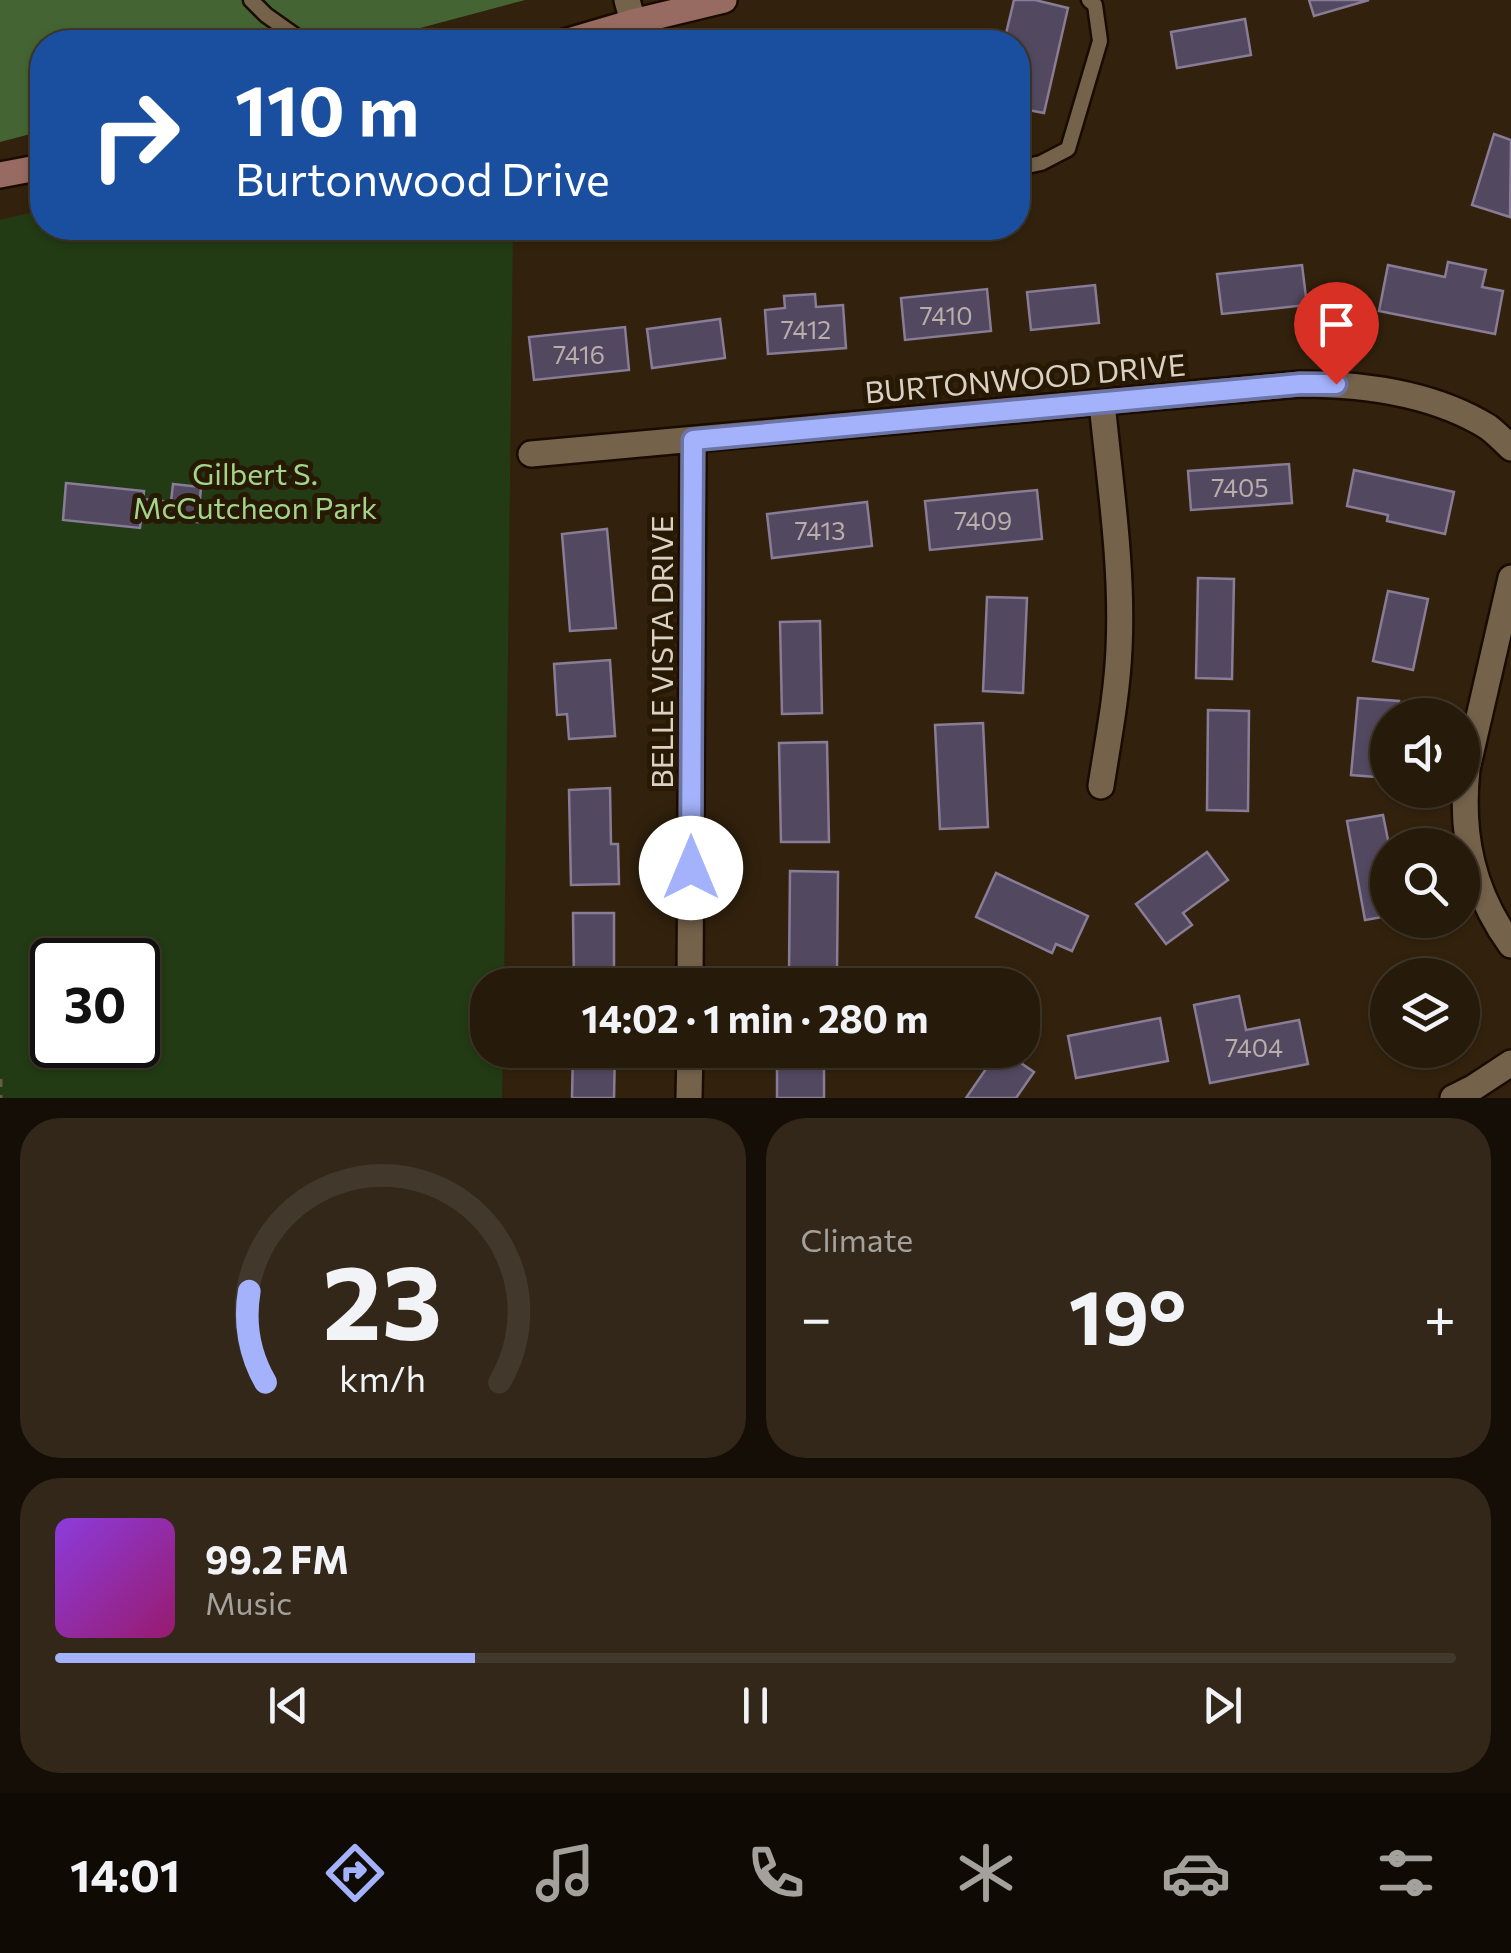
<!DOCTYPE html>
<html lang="en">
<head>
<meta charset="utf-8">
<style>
	body { margin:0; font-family:Commissioner,sans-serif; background:#322718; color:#f1f3f6; height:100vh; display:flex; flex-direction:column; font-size:38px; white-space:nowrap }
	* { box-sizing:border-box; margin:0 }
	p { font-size:32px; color:#a4a19c }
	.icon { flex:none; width:55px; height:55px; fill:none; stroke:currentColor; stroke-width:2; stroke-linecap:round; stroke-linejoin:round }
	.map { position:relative; height:1098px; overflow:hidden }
	.drawer { display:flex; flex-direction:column; gap:20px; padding:20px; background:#150e06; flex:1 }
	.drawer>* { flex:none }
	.guide { position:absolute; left:30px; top:30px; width:1000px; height:210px; border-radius:40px; box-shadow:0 2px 8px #0004,0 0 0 2px #42382b; background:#1a4fa0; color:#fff; overflow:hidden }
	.tools { position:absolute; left:1370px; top:698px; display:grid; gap:20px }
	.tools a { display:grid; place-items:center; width:110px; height:110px; border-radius:50%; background:#261a0a; box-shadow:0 2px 8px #0004,0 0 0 2px #42382b; font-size:50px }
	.speed { position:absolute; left:30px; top:938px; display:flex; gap:20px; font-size:50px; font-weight:700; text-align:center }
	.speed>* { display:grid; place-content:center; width:130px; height:130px; border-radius:50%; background:#261a0a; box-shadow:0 2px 8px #0004,0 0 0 2px #42382b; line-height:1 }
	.speed .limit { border:5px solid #111; border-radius:15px; background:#fff; color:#111 }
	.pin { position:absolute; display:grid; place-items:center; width:85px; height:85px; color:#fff; margin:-102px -42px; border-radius:50% 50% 50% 0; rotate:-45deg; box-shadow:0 0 10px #0007 }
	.pin .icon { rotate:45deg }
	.me { position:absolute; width:110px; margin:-55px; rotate:0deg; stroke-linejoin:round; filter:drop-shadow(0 0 8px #0008) }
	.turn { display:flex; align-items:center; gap:35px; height:210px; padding:0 40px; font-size:45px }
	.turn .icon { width:130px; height:130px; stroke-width:2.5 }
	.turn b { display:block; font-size:70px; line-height:85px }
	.big { font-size:75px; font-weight:700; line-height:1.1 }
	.drawer .card { flex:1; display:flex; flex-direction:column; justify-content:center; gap:15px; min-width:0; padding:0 35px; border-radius:40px; background:#322718 }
	.drawer .dial { align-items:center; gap:0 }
	.dial svg { height:260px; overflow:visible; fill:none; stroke:#42382b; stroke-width:7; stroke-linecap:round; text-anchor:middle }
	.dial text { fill:#f1f3f6; stroke:none }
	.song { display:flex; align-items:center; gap:30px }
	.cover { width:120px; height:120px; border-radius:15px; background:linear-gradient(135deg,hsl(270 70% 55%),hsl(320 70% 35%)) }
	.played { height:10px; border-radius:5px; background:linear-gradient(90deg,#a4b2fc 30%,#42382b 30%) }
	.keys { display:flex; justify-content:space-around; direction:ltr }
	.heat { display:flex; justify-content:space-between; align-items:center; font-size:55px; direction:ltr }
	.drawer .tiles { flex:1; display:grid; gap:20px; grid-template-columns:1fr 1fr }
	.card:last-child { grid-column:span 2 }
	.trip { position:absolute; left:470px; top:968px; width:570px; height:100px; border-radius:40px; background:#261a0a; box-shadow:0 2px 8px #0004,0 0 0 2px #42382b; font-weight:700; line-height:100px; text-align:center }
	.dock { display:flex; height:160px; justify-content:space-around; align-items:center; background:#0f0a04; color:#a4a19c }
	.dock .icon { width:70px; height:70px }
	.dock .on { color:#a4b2fc }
	.dock b { font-size:45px; color:#f1f3f6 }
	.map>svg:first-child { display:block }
	.green { fill:#223b14; fill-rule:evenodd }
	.forest { fill:#446533 }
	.building { fill:#524860; stroke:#887c96; stroke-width:2.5 }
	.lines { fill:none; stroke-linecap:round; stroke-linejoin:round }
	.lane-casing { stroke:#190b00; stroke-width:19 }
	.street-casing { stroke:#190b00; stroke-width:30 }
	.secondary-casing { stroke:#190b00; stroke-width:30 }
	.path { stroke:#695b48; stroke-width:5; stroke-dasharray:8 8; stroke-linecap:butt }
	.lane { stroke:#74624b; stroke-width:14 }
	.street { stroke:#74624b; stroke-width:25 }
	.secondary { stroke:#976b62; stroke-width:25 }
	.route-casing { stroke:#6b74a4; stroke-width:25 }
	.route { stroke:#a4b2fc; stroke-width:18 }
	.labels { text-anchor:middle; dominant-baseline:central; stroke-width:10; stroke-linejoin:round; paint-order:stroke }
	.number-label { font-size:25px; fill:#b8aeaa }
	.street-label { font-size:30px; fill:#dad0c3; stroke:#281904 }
	.park-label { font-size:30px; fill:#a2d489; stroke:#281904 }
</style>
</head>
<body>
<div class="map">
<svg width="1511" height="1098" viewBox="0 0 1511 1098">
	<rect width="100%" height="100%" fill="#32220d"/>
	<path class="green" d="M42,210V228H513L504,985H488V1050H503L502,1098H0V220ZM52,960H138V1045H52Z"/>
	<path class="forest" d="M0,0H525L368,42H42V131L0,142Z"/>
	<g class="building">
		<path d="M1014,0H1035L1068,8L1044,113L1023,109L1018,132V42H1004Z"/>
		<path d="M1309,0H1369L1314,16Z"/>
		<path d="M1245,19L1251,55L1177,68L1171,32Z"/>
		<path d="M1494,134L1511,140L1510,217L1472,205Z"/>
		<path d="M1448,262L1486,270L1482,287L1503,291L1495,334L1379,311L1388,265L1445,277Z"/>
		<path d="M1302,265L1307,305L1222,314L1217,274Z"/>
		<path d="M1095,285L1099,323L1031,330L1027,292Z"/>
		<path d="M987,289L991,331L905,340L901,298Z"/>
		<path d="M815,294L816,307L843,305L846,348L768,354L765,310L785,308L784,296Z"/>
		<path d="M720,319L725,358L652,368L647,329Z"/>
		<path d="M625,327L629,370L534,380L529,337Z"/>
		<path d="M1289,464L1292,503L1191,510L1188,471Z"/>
		<path d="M1354,470L1454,492L1445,534L1387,521L1388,515L1347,506Z"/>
		<path d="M66,483L144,491L140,528L63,520Z"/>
		<path d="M173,484L201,487L198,522L142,516L143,499L171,502Z"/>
		<path d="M1037,490L1042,539L930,550L925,501Z"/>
		<path d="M867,502L872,546L772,558L767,514Z"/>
		<path d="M607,529L616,628L570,631L562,534Z"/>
		<path d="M1198,578L1234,579L1232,679L1196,678Z"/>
		<path d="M1388,591L1428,599L1413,670L1373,661Z"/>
		<path d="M987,597L1027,598L1023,693L983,691Z"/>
		<path d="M820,621L822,713L782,714L780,622Z"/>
		<path d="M610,660L615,736L569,739L567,714L557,715L554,664Z"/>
		<path d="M1358,698L1399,701L1398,715H1388V778L1351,775Z"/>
		<path d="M1208,710L1249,711L1248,811L1207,810Z"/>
		<path d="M983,723L988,827L940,829L935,725Z"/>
		<path d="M827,742L829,842H781L779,743Z"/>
		<path d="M610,788L611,844H618L619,884L571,885L569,790Z"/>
		<path d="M1383,815L1389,845L1388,916L1365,920L1347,821Z"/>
		<path d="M1207,852L1228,880L1183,913L1192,925L1166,944L1136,904Z"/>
		<path d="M790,871L838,872L837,973H789Z"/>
		<path d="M996,873L1088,916L1072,951L1056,944L1052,953L976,917Z"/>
		<path d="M573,913H614V985H574Z"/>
		<path d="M1422,960L1437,975H1407Z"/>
		<path d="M1239,996L1246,1030L1299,1020L1308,1064L1210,1083L1194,1005Z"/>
		<path d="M1388,996V1029L1371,1013Z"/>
		<path d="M1160,1018L1168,1061L1076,1078L1068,1036Z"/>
		<path d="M573,1050H615L614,1098H572Z"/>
		<rect x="777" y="1050" width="47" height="48"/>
		<path d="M999,1050H1002L1034,1072L1016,1098H966Z"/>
	</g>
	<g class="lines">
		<g class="lane-casing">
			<g id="lane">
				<path d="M251,0L266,15L304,42"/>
				<path d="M1018,168L1041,163L1068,149L1100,41L1095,5L1089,0"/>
			</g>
		</g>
		<g class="street-casing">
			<g id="street">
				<path d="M627,0L633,22"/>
				<path d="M531,454L1300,384C1363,384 1433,393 1488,427C1496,433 1504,441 1511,448"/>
				<path d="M1511,578L1467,769C1460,834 1472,892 1511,945"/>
				<path d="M1101,786C1108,741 1117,695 1119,649C1123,567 1110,484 1102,403"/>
				<path d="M690,985L693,440"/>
				<path d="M689,1098L690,1050"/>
				<path d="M1453,1098L1473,1088L1511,1063"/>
			</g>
		</g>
		<g class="secondary-casing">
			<g id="secondary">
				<path d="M565,42L633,22L724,0"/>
				<path d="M0,175L42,167"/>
			</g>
		</g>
		<path class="path" d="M0,1079V1098"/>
		<use href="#lane" class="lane"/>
		<use href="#street" class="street"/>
		<use href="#secondary" class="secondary"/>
	</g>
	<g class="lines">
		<g class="route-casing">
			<path id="route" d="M691,868L693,440L1300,384H1336"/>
		</g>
		<use href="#route" class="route"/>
	</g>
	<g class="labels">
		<g class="number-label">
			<text x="946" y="315">7410</text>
			<text x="806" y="329">7412</text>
			<text x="579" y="354">7416</text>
			<text x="1240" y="487">7405</text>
			<text x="983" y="520">7409</text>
			<text x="820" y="530">7413</text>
			<text x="1254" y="1047">7404</text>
		</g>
		<g class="street-label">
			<text transform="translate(1025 377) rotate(-5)">BURTONWOOD DRIVE</text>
			<text transform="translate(660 652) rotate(-90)">BELLE VISTA DRIVE</text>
		</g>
		<g class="park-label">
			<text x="255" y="472">Gilbert S.<tspan x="255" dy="34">McCutcheon Park</tspan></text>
		</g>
	</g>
</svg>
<div class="tools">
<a><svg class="icon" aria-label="sound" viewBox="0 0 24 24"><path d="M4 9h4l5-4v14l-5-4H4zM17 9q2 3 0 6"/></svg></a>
<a><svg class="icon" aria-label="search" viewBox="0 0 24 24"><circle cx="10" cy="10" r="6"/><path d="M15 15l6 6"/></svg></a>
<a><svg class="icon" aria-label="layers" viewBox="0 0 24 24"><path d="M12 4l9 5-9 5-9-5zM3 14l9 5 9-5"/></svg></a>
</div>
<div class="speed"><div class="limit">30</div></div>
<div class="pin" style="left:1336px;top:384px;background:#d93025"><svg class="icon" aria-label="arrive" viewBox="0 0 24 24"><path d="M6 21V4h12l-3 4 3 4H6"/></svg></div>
<svg class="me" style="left:691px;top:868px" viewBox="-20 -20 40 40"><circle r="19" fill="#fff"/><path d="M0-13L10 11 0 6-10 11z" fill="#a4b2fc"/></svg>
<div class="trip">14:02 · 1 min · 280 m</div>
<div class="guide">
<div class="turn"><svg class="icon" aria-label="right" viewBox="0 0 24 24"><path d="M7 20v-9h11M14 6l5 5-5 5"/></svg><div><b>110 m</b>Burtonwood Drive</div></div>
</div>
</div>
<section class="drawer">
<div class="tiles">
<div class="card dial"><svg viewBox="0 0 100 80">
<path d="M14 69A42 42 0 1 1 86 69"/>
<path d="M14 69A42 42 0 0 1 9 41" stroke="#a4b2fc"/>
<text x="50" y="56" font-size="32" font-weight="700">23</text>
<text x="50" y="72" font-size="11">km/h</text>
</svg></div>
<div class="card"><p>Climate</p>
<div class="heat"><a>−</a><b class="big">19°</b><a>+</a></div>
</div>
<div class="card">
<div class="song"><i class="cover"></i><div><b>99.2 FM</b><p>Music</p></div></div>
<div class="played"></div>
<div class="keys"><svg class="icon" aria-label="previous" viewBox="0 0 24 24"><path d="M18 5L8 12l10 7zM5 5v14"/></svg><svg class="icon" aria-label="pause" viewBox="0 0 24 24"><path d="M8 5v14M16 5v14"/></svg><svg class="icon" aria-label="next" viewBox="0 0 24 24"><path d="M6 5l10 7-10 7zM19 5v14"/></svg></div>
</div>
</div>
</section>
<nav class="dock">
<b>14:01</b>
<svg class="icon on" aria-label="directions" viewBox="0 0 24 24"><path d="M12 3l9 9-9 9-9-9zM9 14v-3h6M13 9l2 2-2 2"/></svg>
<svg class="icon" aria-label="music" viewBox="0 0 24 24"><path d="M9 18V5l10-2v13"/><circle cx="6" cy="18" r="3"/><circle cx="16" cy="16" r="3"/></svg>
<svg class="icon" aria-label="phone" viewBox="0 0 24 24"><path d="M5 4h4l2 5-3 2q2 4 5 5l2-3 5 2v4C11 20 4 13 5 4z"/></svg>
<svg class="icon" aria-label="climate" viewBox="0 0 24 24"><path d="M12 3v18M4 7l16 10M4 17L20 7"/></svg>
<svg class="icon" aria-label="car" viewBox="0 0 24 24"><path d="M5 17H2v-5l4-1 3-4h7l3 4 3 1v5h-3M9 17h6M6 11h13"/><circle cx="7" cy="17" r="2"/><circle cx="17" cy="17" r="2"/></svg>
<svg class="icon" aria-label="filters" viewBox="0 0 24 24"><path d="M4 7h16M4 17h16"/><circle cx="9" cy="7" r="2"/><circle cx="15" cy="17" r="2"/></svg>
</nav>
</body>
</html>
